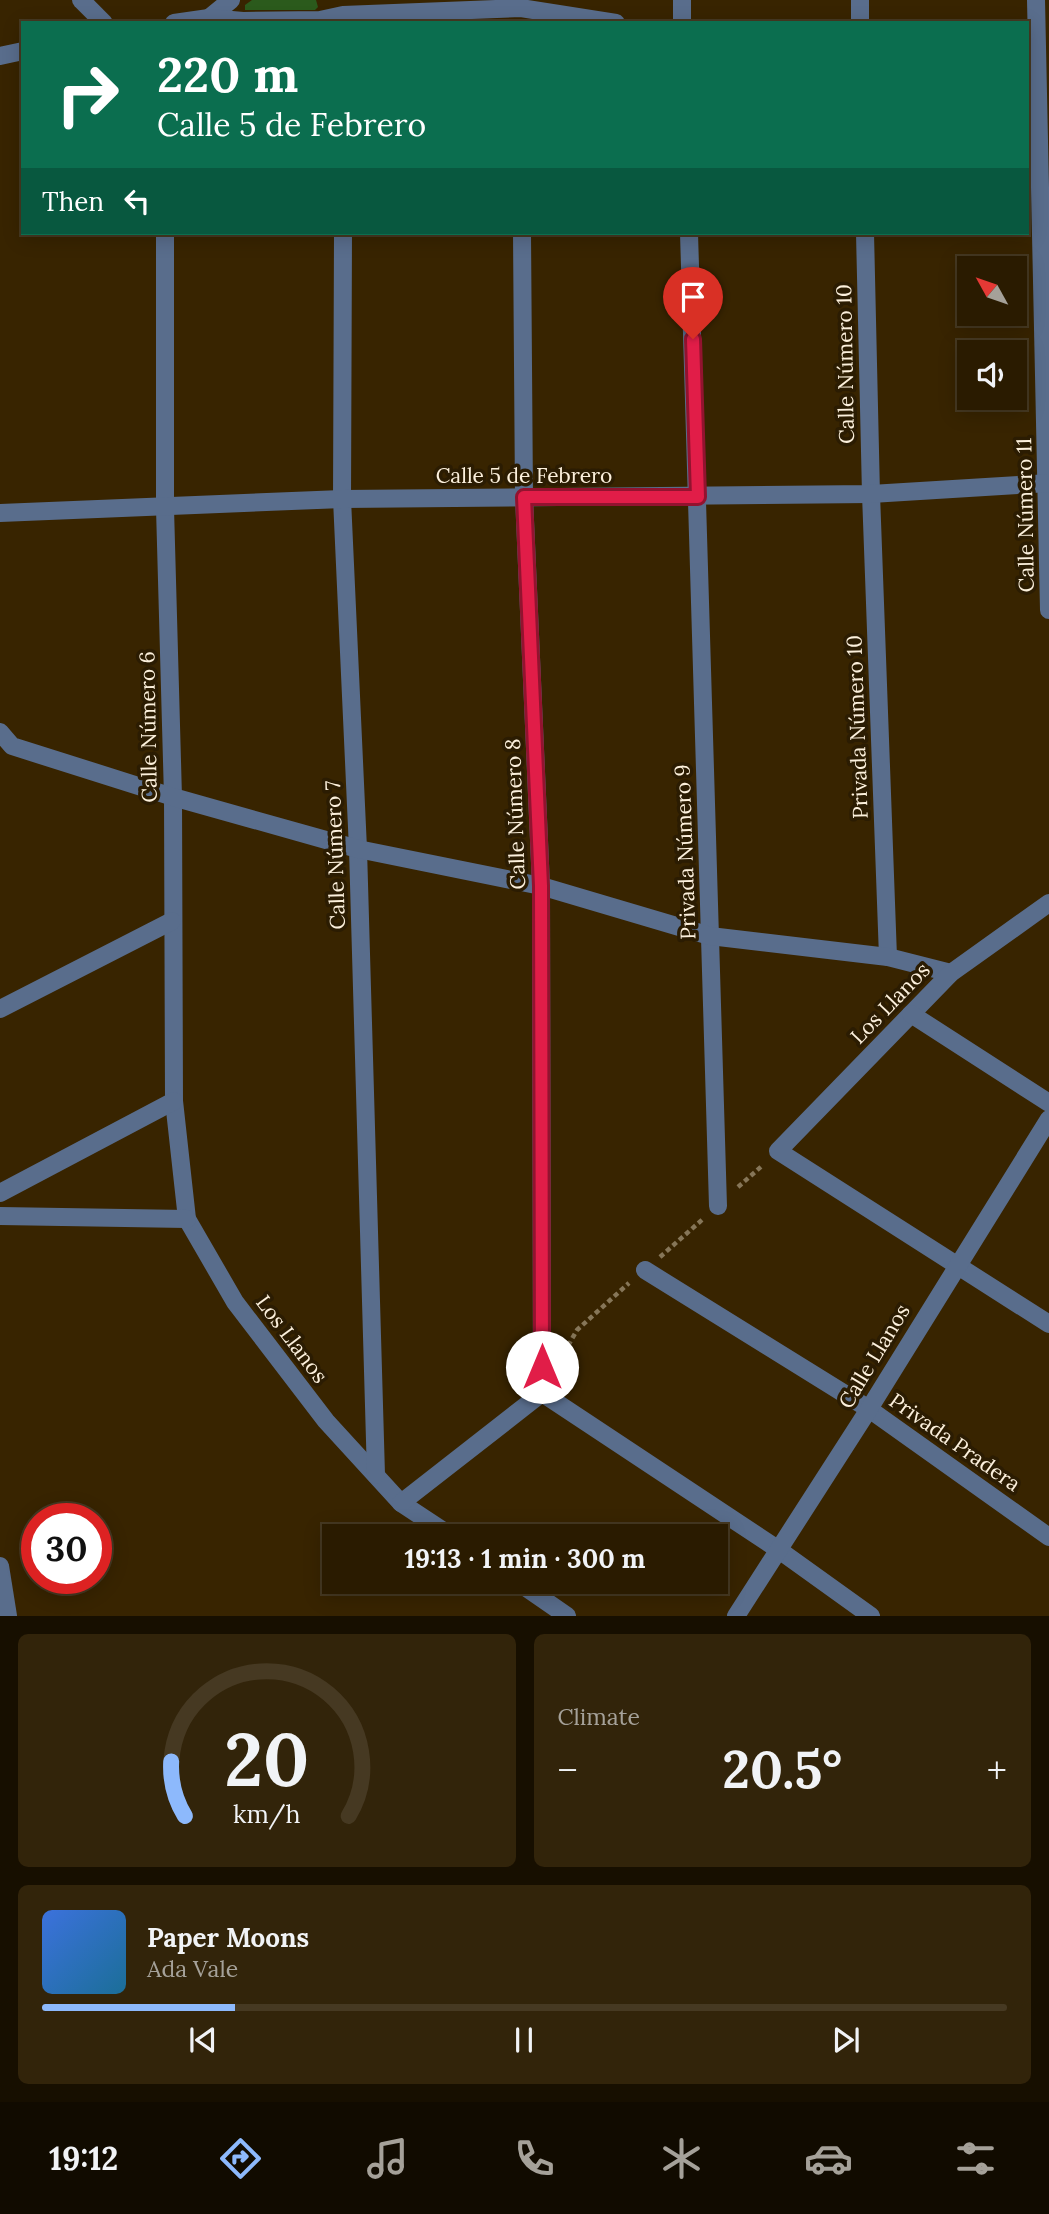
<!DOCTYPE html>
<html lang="en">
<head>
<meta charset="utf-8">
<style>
	body { margin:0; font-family:Lora,serif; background:#32240a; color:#f1f3f6; height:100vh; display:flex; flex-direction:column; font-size:26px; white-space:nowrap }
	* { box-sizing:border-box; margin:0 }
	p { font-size:23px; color:#a5a199 }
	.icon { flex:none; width:38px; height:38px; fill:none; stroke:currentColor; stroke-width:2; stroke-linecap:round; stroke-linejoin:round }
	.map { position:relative; height:1616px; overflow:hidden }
	.details { display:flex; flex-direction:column; gap:18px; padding:18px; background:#170f00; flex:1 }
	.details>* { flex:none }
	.top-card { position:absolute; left:21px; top:21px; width:1008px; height:214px; border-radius:0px; box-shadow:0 4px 18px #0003,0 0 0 2px #463922; background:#0b6e4f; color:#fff; overflow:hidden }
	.needle { width:46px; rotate:310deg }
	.controls { position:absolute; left:957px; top:256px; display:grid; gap:14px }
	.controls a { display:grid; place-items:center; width:70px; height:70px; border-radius:0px; background:#2a1b00; box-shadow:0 4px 18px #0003,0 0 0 2px #463922; font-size:35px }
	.speed { position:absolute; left:21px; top:1503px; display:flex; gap:14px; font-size:35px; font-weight:700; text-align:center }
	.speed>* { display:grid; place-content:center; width:91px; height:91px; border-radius:50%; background:#2a1b00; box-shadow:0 4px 18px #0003,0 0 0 2px #463922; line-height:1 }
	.speed .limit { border:10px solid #d22; background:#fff; color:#111 }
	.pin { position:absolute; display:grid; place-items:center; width:60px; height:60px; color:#fff; margin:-72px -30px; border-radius:50% 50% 50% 0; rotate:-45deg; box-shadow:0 0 7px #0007 }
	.pin .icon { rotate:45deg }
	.me { position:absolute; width:77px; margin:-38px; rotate:0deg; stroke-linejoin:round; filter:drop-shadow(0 0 5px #0008) }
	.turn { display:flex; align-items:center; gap:24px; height:147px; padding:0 21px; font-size:32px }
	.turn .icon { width:91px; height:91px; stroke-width:2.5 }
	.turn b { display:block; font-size:49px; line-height:60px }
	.then { display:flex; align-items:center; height:66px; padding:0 21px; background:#0003; gap:14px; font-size:26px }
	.big { font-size:52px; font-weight:700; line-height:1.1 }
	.details .widget { flex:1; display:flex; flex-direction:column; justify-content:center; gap:10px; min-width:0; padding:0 24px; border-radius:10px; background:#32240a }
	.details .dial { align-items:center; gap:0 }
	.dial svg { height:182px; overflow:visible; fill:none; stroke:#463922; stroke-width:7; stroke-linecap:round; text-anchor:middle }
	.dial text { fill:#f1f3f6; stroke:none }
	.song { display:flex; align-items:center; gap:21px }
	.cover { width:84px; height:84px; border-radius:10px; background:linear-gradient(135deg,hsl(220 70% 55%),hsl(200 70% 35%)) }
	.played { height:7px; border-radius:4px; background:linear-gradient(90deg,#8db9fc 20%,#463922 20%) }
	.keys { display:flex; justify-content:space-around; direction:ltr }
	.heat { display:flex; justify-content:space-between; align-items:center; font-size:38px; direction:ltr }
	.details .tiles { flex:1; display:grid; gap:18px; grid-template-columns:1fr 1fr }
	.widget:last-child { grid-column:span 2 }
	.trip { position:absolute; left:322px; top:1524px; width:406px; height:70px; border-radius:0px; background:#2a1b00; box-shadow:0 4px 18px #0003,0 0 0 2px #463922; font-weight:700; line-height:70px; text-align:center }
	.menu { display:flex; height:112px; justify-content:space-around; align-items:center; background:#110b00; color:#a5a199 }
	.menu .icon { width:49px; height:49px }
	.menu .active { color:#8db9fc }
	.menu b { font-size:32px; color:#f1f3f6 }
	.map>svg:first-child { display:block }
	.green { fill:#2b5a1c }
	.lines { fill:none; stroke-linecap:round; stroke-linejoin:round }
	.path { stroke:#867658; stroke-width:4.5; stroke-dasharray:5 3.5; stroke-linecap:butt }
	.street { stroke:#596d8c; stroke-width:18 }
	.route-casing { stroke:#92132f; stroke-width:18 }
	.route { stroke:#e11d48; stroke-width:12 }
	.labels { text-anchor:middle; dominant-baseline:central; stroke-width:7; stroke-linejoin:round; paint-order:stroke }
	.street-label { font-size:21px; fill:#fcf0dc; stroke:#2b1c02 }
</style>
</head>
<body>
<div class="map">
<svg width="1049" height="1616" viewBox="0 0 1049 1616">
	<rect width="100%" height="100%" fill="#382400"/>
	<path class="green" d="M252,0H316L318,7L315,10H245V5Z"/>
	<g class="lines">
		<g class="path">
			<path d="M738,1187L763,1165"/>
			<path d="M660,1257L703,1219"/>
			<path d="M564,1353L577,1330L629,1283"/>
		</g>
		<g class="street">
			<path d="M81,0L104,23"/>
			<path d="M1036,0L1049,610"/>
			<path d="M209,18L231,0"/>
			<path d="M174,23L209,18L243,21L320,20L343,15L521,8L616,23"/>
			<path d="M682,23V0"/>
			<path d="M860,23V0"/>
			<path d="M0,56L23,51"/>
			<path d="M165,233V508L173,797L174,1101L187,1219L235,1302L326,1421L401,1503L451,1536"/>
			<path d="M343,233L342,499L358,849L376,1475"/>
			<path d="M522,233L524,497L541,886L542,1393"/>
			<path d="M689,233L718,1206"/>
			<path d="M865,233L871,494L888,957"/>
			<path d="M0,513L342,499L871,494L1049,483"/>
			<path d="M0,732L12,746L173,797L358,849L541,886L710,936L888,957L951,973"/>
			<path d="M1049,903L951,973L778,1151L1049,1324"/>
			<path d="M0,1009L172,921"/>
			<path d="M911,1014L1049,1103"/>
			<path d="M0,1193L174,1101"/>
			<path d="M0,1216L187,1219"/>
			<path d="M645,1270L869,1409L1049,1537"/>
			<path d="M542,1393L779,1550L871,1616"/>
			<path d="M401,1503L542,1393"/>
			<path d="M0,1566L8,1616"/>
			<path d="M518,1582L567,1616"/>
			<path d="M736,1616L869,1409L1049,1119"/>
		</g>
	</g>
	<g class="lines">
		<g class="route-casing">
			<path id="route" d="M542,1367L541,886L524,497H698L693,339"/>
		</g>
		<use href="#route" class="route"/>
	</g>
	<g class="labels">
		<g class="street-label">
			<text transform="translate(845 364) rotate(-91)">Calle Número 10</text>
			<text x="524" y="475">Calle 5 de Febrero</text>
			<text transform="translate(1025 515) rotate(-91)">Calle Número 11</text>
			<text transform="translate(148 727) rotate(-91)">Calle Número 6</text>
			<text transform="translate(857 727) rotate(-92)">Privada Número 10</text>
			<text transform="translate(515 814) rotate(-92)">Calle Número 8</text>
			<text transform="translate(685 852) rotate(-92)">Privada Número 9</text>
			<text transform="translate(335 855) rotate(-92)">Calle Número 7</text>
			<text transform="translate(890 1003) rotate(-46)">Los Llanos</text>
			<text transform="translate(292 1339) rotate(53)">Los Llanos</text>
			<text transform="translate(874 1356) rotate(-59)">Calle Llanos</text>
			<text transform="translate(955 1442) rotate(35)">Privada Pradera</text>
		</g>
	</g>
</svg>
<div class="controls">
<a><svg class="needle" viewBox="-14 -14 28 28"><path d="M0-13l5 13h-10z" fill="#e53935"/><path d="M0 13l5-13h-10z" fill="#a5a199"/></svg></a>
<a><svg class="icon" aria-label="sound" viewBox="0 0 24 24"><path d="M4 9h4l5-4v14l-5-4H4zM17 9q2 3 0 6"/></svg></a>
</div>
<div class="speed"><div class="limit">30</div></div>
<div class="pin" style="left:693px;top:339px;background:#d93025"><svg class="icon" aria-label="arrive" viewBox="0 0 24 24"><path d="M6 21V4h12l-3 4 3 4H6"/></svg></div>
<svg class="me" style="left:542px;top:1367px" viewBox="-20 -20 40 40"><circle r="19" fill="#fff"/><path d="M0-13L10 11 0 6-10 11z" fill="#e11d48"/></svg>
<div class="trip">19:13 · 1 min · 300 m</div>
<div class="top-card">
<div class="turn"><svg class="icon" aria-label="right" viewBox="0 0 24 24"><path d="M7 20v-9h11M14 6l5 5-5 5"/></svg><div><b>220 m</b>Calle 5 de Febrero</div></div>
<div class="then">Then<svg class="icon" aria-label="left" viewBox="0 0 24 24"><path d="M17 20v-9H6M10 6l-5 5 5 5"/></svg></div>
</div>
</div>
<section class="details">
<div class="tiles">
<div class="widget dial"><svg viewBox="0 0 100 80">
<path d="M14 69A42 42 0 1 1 86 69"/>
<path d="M14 69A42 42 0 0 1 8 45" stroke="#8db9fc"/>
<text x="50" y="56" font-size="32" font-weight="700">20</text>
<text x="50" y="72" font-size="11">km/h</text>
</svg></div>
<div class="widget"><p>Climate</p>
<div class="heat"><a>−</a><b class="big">20.5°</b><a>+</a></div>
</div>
<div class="widget">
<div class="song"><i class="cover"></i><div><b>Paper Moons</b><p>Ada Vale</p></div></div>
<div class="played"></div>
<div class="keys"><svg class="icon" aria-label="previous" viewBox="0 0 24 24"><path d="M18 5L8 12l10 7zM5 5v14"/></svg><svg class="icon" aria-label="pause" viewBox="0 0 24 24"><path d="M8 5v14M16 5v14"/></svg><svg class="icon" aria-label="next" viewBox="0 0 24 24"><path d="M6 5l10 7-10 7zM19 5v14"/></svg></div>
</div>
</div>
</section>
<nav class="menu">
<b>19:12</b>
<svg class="icon active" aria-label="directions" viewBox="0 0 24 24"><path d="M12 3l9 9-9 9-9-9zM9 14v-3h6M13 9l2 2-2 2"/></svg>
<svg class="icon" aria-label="music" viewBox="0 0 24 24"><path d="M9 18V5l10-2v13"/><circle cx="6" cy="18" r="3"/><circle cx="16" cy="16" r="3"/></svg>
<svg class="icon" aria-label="phone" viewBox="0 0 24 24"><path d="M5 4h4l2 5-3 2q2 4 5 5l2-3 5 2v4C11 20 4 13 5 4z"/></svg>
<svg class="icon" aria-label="climate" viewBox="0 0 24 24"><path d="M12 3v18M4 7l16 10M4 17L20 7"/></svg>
<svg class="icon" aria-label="car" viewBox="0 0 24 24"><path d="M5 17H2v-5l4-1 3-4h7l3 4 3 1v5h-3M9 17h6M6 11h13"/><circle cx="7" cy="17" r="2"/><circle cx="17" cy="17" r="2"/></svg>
<svg class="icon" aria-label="filters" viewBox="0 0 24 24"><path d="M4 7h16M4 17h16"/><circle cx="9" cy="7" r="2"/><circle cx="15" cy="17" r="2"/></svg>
</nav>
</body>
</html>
